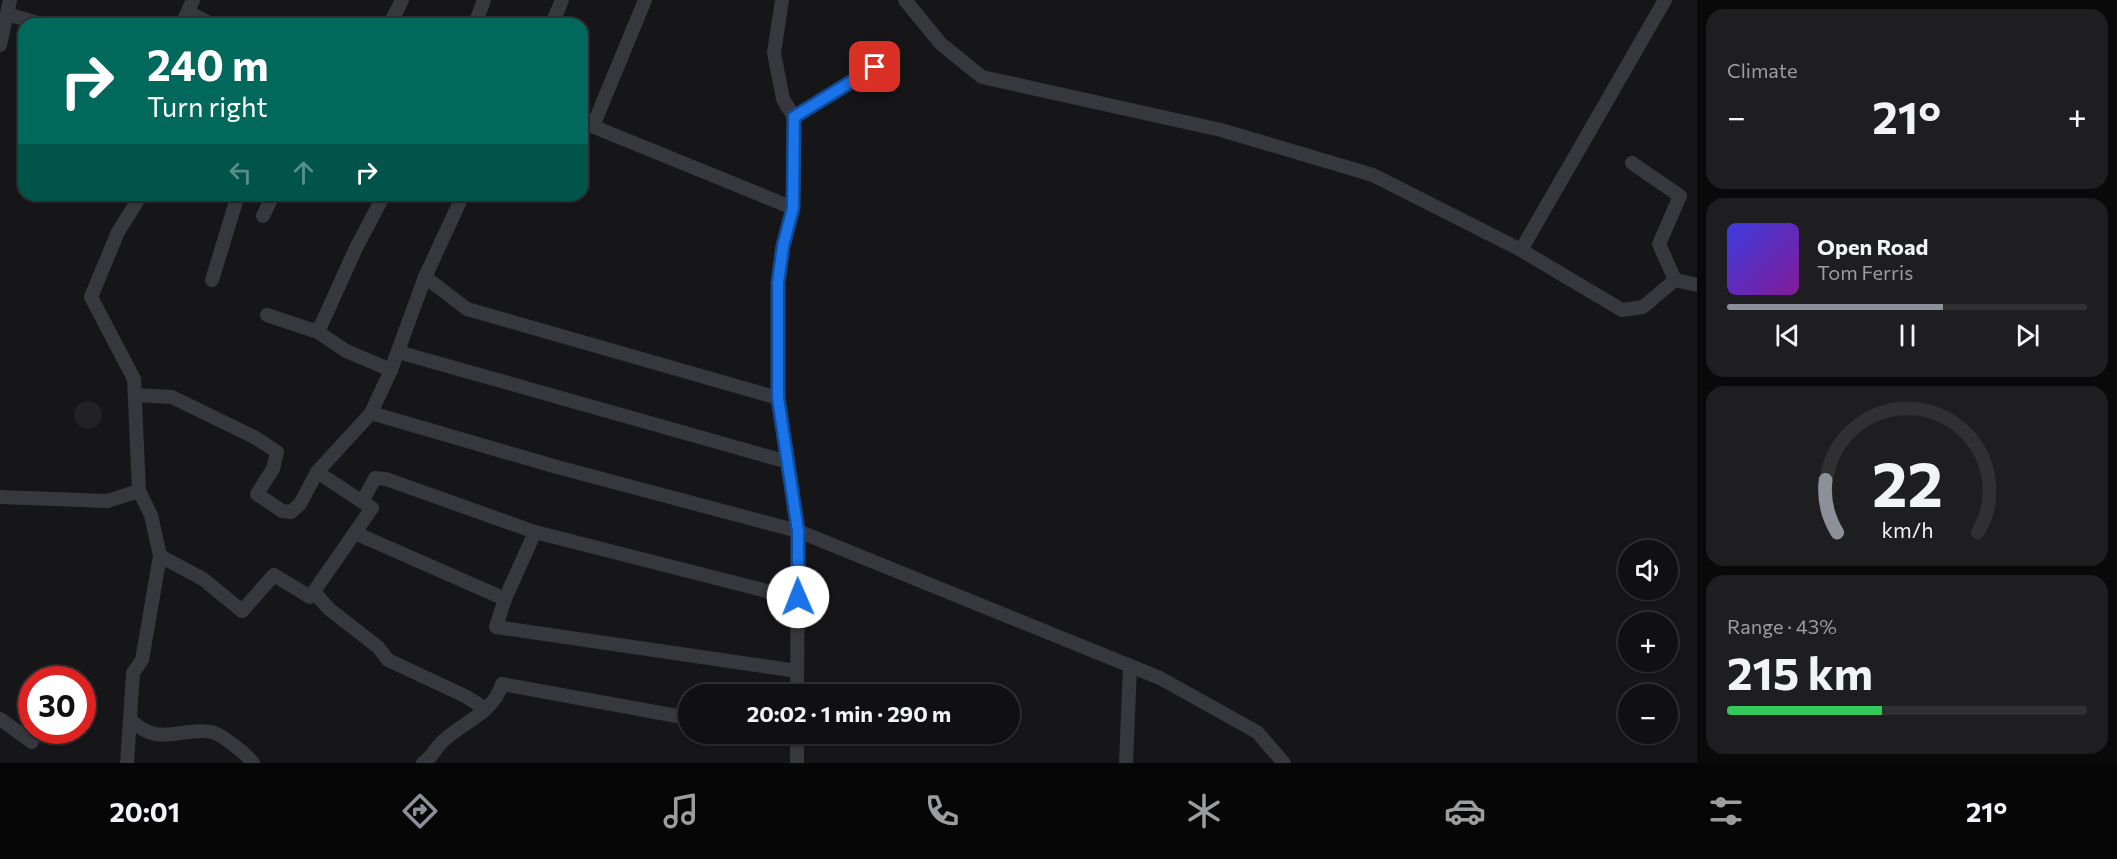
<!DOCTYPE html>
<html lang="en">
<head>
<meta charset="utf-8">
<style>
	body { margin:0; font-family:Commissioner,sans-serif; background:#1e1e20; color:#f1f3f6; height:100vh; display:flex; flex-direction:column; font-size:22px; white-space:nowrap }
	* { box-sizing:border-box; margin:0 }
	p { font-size:20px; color:#9c9d9f }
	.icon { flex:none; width:33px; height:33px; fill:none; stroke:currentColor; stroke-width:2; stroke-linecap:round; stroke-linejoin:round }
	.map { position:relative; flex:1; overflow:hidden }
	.panel { display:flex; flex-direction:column; gap:9px; padding:9px; background:#09090a; width:420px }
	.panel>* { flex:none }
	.hud { position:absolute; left:18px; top:18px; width:570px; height:183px; border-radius:18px; box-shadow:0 2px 4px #0004,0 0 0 2px #303032; background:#00695c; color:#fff; overflow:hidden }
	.fabs { position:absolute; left:1618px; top:540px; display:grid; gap:12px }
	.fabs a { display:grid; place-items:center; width:60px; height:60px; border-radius:50%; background:#101012; box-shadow:0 2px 4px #0004,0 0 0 2px #303032; font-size:30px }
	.speed { position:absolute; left:18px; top:666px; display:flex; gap:12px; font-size:30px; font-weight:700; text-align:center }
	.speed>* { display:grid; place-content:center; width:78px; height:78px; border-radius:50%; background:#101012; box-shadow:0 2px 4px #0004,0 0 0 2px #303032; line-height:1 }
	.speed .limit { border:9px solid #d22; background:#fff; color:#111 }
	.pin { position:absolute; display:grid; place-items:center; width:51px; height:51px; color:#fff; margin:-26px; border-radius:12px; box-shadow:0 3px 9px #0006 }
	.me { position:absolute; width:66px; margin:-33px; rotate:359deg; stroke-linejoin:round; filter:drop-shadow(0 0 4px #0008) }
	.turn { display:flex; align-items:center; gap:21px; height:126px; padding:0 30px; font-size:27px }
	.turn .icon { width:78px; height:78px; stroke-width:2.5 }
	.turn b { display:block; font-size:42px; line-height:51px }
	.lanes { display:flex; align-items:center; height:57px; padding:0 30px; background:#0003; justify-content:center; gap:30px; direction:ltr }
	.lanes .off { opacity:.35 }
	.big { font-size:45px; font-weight:700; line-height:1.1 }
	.panel .tile { flex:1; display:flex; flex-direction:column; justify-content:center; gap:9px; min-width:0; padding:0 21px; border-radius:18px; background:#1e1e20 }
	.panel .dial { align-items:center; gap:0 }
	.dial svg { height:156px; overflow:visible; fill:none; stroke:#303032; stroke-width:7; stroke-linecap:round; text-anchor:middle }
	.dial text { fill:#f1f3f6; stroke:none }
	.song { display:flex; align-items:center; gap:18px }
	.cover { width:72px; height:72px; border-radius:9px; background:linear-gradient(135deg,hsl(240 70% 55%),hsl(290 70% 35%)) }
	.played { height:6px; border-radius:3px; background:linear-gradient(90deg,#8c9099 60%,#303032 60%) }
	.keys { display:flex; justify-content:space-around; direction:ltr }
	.heat { display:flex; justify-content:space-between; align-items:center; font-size:33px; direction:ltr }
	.charge { height:9px; border-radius:4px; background:linear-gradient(90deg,#34c759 43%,#303032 0) }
	.trip { position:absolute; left:678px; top:684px; width:342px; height:60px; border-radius:30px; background:#101012; box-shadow:0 2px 4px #0004,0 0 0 2px #303032; font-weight:700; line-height:60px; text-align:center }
	.menu { display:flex; height:96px; justify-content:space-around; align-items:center; background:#060607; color:#9c9d9f }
	.menu .icon { width:42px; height:42px }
	.menu .on { color:#8c9099 }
	.menu b { font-size:27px; color:#f1f3f6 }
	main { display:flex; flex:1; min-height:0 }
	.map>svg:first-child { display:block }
	.built { fill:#222225 }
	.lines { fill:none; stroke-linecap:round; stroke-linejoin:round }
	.street { stroke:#37383d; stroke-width:14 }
	.route-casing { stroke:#114b97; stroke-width:15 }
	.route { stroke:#1a73e8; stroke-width:10 }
</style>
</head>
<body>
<main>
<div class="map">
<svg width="1697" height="763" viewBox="0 0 1697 763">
	<rect width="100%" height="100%" fill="#161618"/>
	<circle class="built" cx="88" cy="415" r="14"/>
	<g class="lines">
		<g class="street">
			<path d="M782,0L774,53L783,99L794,117L793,208L783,246L778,283V398L798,531L797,694"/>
			<path d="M905,0L941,44L982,77L1221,130L1373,175L1521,250L1622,310L1643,307L1675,280L1697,285"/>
			<path d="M188,12L211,24"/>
			<path d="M7,14L41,24"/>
			<path d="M182,24L193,0"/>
			<path d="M390,24L402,0"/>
			<path d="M475,24L484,0"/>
			<path d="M552,24L562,0"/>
			<path d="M0,45L10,0"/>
			<path d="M794,117L875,67"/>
			<path d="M582,122L793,208"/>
			<path d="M593,126L645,0"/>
			<path d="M1632,163L1680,196L1659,244L1675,280"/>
			<path d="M263,216L273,195"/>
			<path d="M1521,250L1665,0"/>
			<path d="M425,277L467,309L778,398"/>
			<path d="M212,280L238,195"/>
			<path d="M267,315L318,332L356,248L384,195"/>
			<path d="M318,332L346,351L391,370"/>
			<path d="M398,352L788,462"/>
			<path d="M135,395L172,397L256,438L277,452L273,469L257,494L282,511L291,512L300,504L317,472L371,413L391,370L425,277L463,195"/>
			<path d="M371,413L557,467L798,531L1160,678L1257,732L1284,763"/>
			<path d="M139,491L134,379L91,297L118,232L141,195"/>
			<path d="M0,497L107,501L139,491L151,515L160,556L142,660L133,673L130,719C158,749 182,726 212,732C221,734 248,755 253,763"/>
			<path d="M362,502L375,478L386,479L535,532L798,599"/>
			<path d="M535,532L505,599L496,627L797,671"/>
			<path d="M355,533L505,599"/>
			<path d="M160,556L203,579L242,611L274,575L310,597L372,508L317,472"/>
			<path d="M314,592L329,609L378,647L388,660L465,696L486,709"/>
			<path d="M0,719L32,742"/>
			<path d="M127,763L130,719"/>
			<path d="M423,763C433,757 433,751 441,743C462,722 493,714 502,684L688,718"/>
			<path d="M797,763V734"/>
			<path d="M1126,763L1130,666"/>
		</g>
	</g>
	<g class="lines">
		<g class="route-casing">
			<path id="route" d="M798,597V531L778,398V283L783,246L793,208L794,117L875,67"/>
		</g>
		<use href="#route" class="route"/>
	</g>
</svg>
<div class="fabs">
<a><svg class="icon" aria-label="sound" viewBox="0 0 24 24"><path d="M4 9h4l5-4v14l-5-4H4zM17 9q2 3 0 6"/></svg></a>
<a>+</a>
<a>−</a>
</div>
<div class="speed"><div class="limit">30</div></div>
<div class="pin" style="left:875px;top:67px;background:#d93025"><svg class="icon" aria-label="arrive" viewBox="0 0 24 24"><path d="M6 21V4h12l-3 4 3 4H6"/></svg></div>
<svg class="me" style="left:798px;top:597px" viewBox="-20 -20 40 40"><circle r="19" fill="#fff"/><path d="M0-13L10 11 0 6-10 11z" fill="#1a73e8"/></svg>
<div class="trip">20:02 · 1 min · 290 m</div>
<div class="hud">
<div class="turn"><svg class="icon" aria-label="right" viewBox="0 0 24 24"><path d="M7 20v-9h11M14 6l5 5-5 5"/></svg><div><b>240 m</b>Turn right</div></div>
<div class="lanes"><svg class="icon off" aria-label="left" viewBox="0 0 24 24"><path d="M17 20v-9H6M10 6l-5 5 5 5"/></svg><svg class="icon off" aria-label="ahead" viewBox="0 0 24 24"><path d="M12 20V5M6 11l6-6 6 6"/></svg><svg class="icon" aria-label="right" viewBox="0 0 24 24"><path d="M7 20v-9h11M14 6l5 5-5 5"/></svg></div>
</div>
</div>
<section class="panel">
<div class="tile"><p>Climate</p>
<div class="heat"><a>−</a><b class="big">21°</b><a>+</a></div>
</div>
<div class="tile">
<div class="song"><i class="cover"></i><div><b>Open Road</b><p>Tom Ferris</p></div></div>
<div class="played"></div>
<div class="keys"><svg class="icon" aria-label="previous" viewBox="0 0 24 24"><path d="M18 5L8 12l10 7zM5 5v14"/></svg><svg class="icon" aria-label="pause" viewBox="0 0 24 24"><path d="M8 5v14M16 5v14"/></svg><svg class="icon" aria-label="next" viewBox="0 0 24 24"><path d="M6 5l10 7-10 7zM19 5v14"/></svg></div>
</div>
<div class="tile dial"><svg viewBox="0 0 100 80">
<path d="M14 69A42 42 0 1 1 86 69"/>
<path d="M14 69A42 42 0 0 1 8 42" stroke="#8c9099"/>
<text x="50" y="56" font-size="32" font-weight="700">22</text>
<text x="50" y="72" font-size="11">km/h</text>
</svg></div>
<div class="tile"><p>Range · 43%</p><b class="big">215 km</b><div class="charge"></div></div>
</section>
</main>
<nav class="menu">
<b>20:01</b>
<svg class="icon on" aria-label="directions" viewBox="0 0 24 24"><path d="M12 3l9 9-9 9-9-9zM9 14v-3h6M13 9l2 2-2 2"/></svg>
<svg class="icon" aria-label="music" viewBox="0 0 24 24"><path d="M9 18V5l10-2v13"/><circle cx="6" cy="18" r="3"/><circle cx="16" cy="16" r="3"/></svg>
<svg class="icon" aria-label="phone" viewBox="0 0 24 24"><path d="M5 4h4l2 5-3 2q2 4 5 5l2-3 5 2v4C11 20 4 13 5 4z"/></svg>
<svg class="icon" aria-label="climate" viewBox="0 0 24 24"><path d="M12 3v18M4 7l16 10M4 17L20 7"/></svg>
<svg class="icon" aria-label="car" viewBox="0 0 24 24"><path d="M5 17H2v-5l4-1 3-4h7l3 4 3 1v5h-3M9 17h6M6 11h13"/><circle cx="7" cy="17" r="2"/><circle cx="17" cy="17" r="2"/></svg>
<svg class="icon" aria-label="filters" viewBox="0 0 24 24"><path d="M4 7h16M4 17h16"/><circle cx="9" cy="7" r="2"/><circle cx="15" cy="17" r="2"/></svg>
<b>21°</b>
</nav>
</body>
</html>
